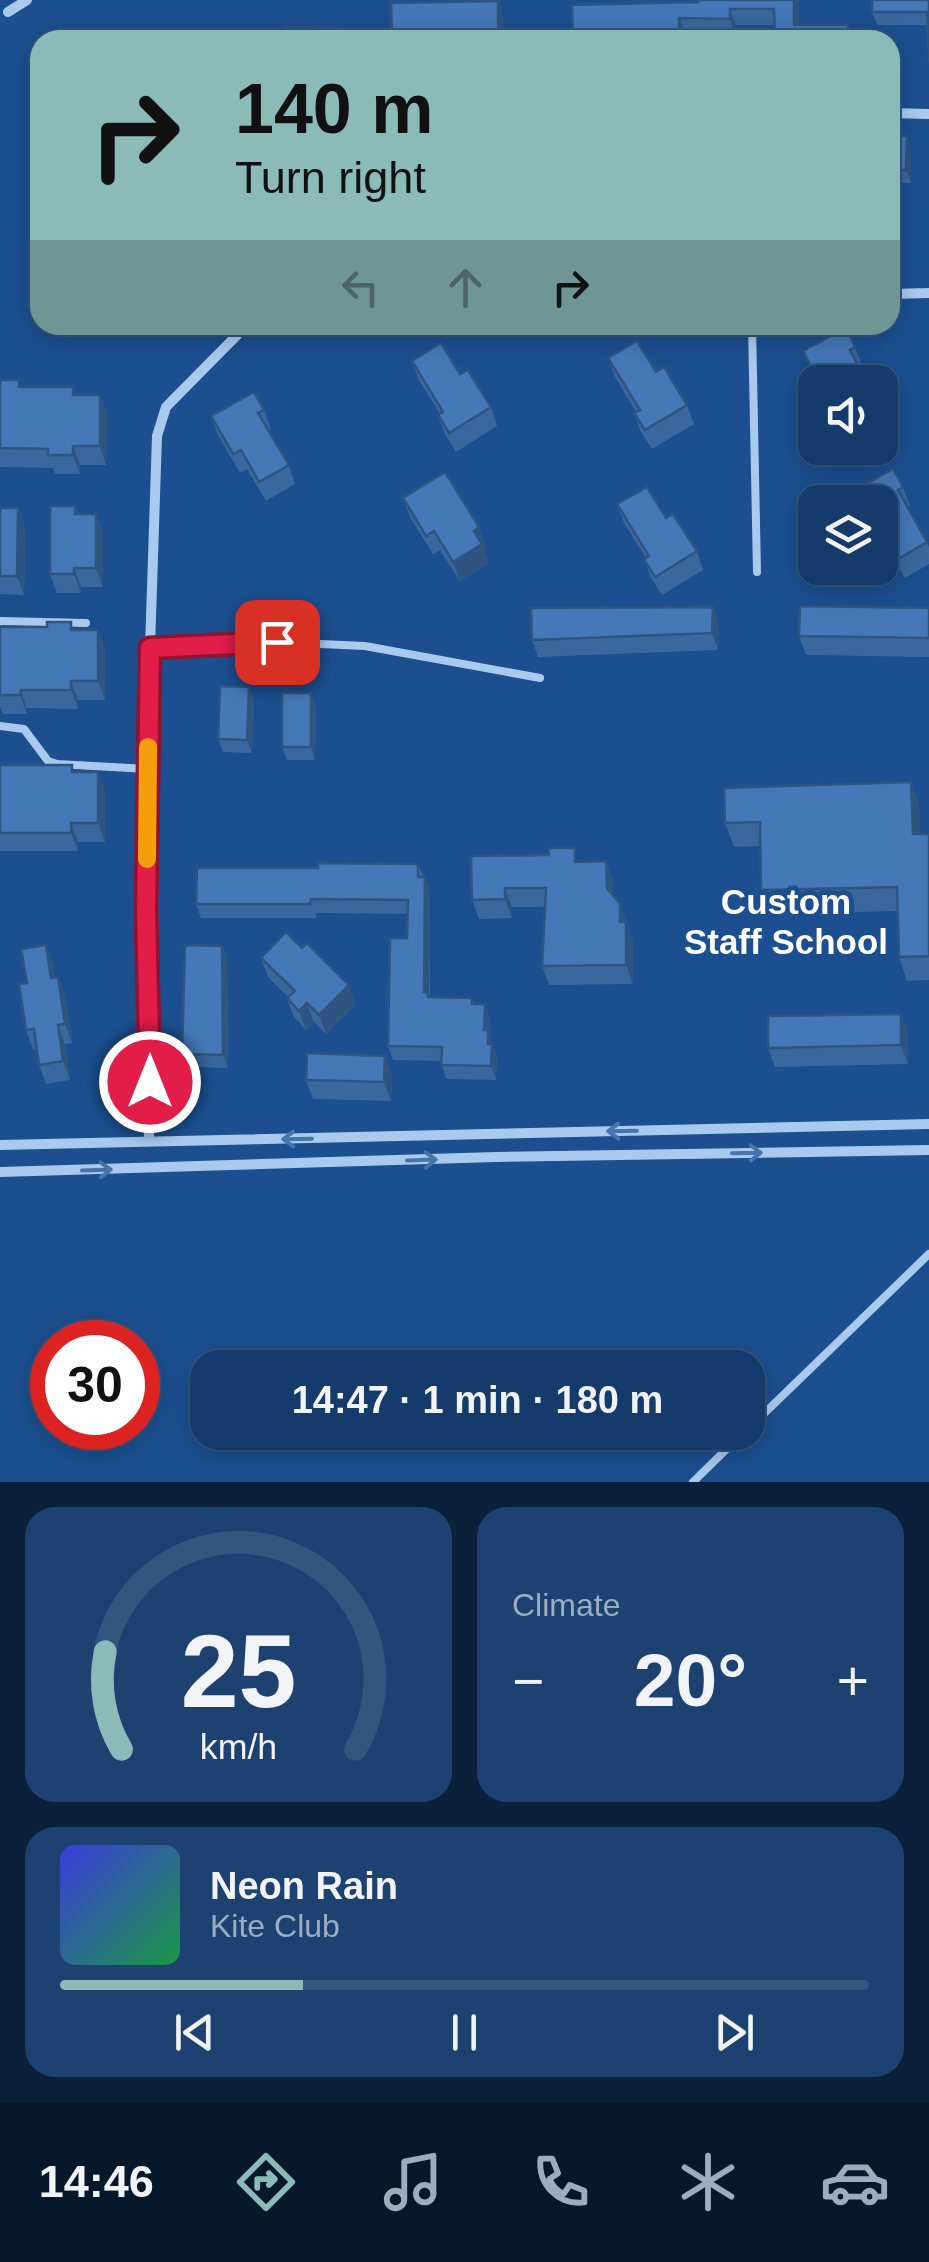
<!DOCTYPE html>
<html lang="en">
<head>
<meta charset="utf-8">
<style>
	body { margin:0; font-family:Helvetica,sans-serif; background:#1d4271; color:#f1f3f6; height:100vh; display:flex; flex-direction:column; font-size:38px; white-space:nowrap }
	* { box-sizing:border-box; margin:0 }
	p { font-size:32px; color:#9dadc1 }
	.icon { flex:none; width:55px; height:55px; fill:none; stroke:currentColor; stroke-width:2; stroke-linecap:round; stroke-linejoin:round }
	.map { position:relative; height:1482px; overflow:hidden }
	.side { display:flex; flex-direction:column; gap:25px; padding:25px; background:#0b203b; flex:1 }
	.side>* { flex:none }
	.banner { position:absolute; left:30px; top:30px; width:870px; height:305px; border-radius:30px; box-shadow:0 5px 25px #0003,0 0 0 2px #33557e; background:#8bbbb9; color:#111; overflow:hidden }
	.buttons { position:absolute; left:798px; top:365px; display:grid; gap:20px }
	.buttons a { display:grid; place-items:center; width:100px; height:100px; border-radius:20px; background:#143b6b; box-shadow:0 5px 25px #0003,0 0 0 2px #33557e; font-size:50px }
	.speed { position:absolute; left:30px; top:1320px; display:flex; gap:20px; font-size:50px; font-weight:700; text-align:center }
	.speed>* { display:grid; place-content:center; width:130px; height:130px; border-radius:50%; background:#143b6b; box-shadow:0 5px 25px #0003,0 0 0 2px #33557e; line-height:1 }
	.speed .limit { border:15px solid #d22; background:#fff; color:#111 }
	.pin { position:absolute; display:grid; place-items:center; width:85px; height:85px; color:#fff; margin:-42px; border-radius:20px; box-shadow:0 5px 15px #0006 }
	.me { position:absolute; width:110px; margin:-55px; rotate:0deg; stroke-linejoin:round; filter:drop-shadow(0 0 8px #0008) }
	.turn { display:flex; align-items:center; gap:35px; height:210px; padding:0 40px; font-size:45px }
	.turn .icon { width:130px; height:130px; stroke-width:2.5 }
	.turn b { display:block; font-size:70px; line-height:85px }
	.lanes { display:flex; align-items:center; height:95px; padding:0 40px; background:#0003; justify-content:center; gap:50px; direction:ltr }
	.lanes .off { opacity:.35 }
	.big { font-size:75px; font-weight:800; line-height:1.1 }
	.side .card { flex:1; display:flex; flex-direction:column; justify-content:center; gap:15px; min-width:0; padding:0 35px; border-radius:30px; background:#1d4271 }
	.side .dial { align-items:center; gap:0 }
	.dial svg { height:260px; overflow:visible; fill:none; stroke:#33557e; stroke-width:7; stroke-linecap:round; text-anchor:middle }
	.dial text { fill:#f1f3f6; stroke:none }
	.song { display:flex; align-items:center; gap:30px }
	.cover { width:120px; height:120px; border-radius:15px; background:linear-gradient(135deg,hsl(240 70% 55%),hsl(140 70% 35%)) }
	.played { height:10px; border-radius:5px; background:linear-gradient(90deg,#8bbbb9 30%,#33557e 30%) }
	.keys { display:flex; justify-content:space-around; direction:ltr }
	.heat { display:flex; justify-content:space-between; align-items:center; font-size:55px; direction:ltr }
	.side .tiles { flex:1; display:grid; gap:25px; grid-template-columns:1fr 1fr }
	.card:last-child { grid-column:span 2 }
	.trip { position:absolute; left:190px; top:1350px; width:575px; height:100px; border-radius:30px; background:#143b6b; box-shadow:0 5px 25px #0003,0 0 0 2px #33557e; font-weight:800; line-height:100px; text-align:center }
	.dock { display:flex; height:160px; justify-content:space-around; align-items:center; background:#08182b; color:#9dadc1 }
	.dock .icon { width:70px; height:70px }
	.dock .on { color:#8bbbb9 }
	.dock b { font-size:45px; color:#f1f3f6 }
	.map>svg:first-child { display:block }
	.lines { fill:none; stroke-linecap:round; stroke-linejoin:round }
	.lane { stroke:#a9c9ee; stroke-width:8 }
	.street { stroke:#a9c9ee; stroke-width:10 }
	.wall { fill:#3a679d }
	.shaded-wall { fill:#305480 }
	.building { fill:#4478b7; stroke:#305480; stroke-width:2.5 }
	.oneway { stroke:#4674ac }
	.route-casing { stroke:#92132f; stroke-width:25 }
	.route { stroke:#e11d48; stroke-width:18 }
	.slow { stroke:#f59e0b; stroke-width:18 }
	.labels { text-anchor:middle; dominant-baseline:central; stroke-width:10; stroke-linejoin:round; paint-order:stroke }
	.neighbourhood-label { font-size:35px; font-weight:bold; fill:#fff; stroke:#1b4f8f }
</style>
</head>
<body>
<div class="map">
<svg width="929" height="1482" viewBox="0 0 929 1482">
	<rect width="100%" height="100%" fill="#1b4f8f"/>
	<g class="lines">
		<g class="lane">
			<path d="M752,325L757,572"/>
			<path d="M0,621L86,623"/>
			<path d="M150,648L277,642L365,646L540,678"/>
			<path d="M0,726L24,729L48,761L57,764L148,769"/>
			<path d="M748,1429L929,1254"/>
			<path d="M693,1482L744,1432"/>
		</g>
		<g class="street">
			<path d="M8,12L27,0"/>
			<path d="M890,113L929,114"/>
			<path d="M890,294L929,293"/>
			<path d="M149,1139L146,909L150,648L157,436L166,407L247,325"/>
			<path d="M0,1145L929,1124"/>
			<path d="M0,1172L496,1157L929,1150"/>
		</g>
	</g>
	<g class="wall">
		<path d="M799,0L775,25H736L735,34L685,33L572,5Z"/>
		<path d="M929,0V66L928,25H877L872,12Z"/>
		<path d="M890,136H907L911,149V183H890Z"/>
		<path d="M855,347L862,366L859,367L867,382H816L803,351Z"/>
		<path d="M608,358L656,372L687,405L694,424L652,449L641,432L634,413L636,412L615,377Z"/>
		<path d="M412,361L460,374L491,407L497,426L456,452L445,434L438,415L440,414L419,380Z"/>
		<path d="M0,380L21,387L76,395H100L107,414L106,465H80V474H55L53,468L0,467Z"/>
		<path d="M264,410L271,429L268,430L289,465L295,484L266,501L247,469L240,473L218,435L211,416Z"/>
		<path d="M880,410L884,422L880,424Z"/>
		<path d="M903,487L910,506L907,507L929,547V564L905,578L886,546L880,550V502H854L850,493Z"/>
		<path d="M403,498L486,546L483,548L489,563L460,581L440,550L433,554L410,517Z"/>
		<path d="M617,504L666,518L697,551L703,570L662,595L651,578L644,559L646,558L624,523Z"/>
		<path d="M75,506L78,514H96L103,533V587H81V593H57L50,574Z"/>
		<path d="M0,508H18L25,527L24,595L0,594Z"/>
		<path d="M713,607L719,624L718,650L538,657L532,640Z"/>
		<path d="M929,608V657L806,655L799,636Z"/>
		<path d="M0,627L74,630L105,648V700H78V709L27,708V714H3L0,707Z"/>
		<path d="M249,687L254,700L252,753L223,752L218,739Z"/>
		<path d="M316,705L315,760H287L282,747Z"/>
		<path d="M0,765L74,772H98L105,791V842H78V851H0Z"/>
		<path d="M911,782L919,806L920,834H929V980L907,981L899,957L898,911L770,914L761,890L760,846L734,847L725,823Z"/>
		<path d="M606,861L613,880V896L620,904L633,941V984L549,985L542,966L545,907H512V918L479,919L472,900L580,862Z"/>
		<path d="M418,864L430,891V997L472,998L475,1004L490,1018V1034L497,1058L496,1080L446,1079L441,1061L393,1060L388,1046L407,938V914L316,913V918H201L196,904L318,868Z"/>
		<path d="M222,946L227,959L228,1068L187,1067L182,1054Z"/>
		<path d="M261,958L356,1004L326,1034L314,1022L306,1030L294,1017L287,998L288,997L268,977Z"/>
		<path d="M53,964L55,977H58L65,996L72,1043L65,1044L70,1080L46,1084L39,1065L36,1049H33L26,1030L27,983Z"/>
		<path d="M908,1033V1064L775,1067L768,1048Z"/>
		<path d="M392,1074L391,1101L313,1099L306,1080Z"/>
	</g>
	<g class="shaded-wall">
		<path d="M794,0H799V40L794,25Z"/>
		<path d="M498,1L504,20L505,40H498Z"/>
		<path d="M730,9L736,25L735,34L730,19Z"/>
		<path d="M679,18L685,33V40H679Z"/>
		<path d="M907,136L911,149V183L906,170Z"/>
		<path d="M100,395L107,414L106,465L100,446Z"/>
		<path d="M73,446L80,465V474L73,455Z"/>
		<path d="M18,508L25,527L24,595L17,576Z"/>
		<path d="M96,514L103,533V587L96,568Z"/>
		<path d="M479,527L486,546L483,548L489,563L460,581L453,562L474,531Z"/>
		<path d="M74,568L81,587V593L74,574Z"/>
		<path d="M713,607L719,624L718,650L712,633Z"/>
		<path d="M98,630L105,648V700L98,681Z"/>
		<path d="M71,681L78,700V709L71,690Z"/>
		<path d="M249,687L254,700L252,753L247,740Z"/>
		<path d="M21,690L27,708V714L20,695Z"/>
		<path d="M311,693L316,705L315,760L311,747Z"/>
		<path d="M98,772L105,791V842L98,823Z"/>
		<path d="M911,782L919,806L921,858L913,834Z"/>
		<path d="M71,823L78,842V851L71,833Z"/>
		<path d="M606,861L613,880V907L607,888Z"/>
		<path d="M425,877L430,891L429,994L434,1007L424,992Z"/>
		<path d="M505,888L512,907V918L505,899Z"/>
		<path d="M620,904L633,941V984L626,965L620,922Z"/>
		<path d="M46,945L53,964L58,997L51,978Z"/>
		<path d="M222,946L227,959L228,1068L223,1055Z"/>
		<path d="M58,977L65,996L72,1043L65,1024Z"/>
		<path d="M349,985L356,1004L326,1034L319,1015Z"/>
		<path d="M307,1003L314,1022L306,1030L299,1011Z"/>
		<path d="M485,1004L490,1018V1034L497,1058L496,1080L491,1066L484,1030Z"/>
		<path d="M901,1014L908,1033V1064L901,1045Z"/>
		<path d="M58,1025L65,1044L70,1080L63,1061Z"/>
		<path d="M385,1056L392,1074L391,1101L384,1082Z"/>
	</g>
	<g class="building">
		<path d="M698,0H794V25H848V40H775L774,9H730V19L679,18V40H573L572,5L698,2Z"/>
		<path d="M872,0H929V62L927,12H872Z"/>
		<path d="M498,1V40H392L391,3Z"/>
		<path d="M284,27L340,28V40H284Z"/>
		<path d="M890,136H907L906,170H890Z"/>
		<path d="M846,328L855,347L850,350L867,382H819L803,351Z"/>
		<path d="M637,341L656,372L664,367L687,405L645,430L634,413L640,410L608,358Z"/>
		<path d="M441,343L460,374L468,370L491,407L449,433L438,415L443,412L412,361Z"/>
		<path d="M0,380H19V387H73V395H100V446H73V455H48V449L0,448Z"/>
		<path d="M254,392L264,410L258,413L289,465L259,482L241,450L233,454L211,416Z"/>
		<path d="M893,469L903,487L898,490L927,542L898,559L880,528V502H855L850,493Z"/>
		<path d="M445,472L479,527L474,531L482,544L453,562L434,531L426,536L403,498Z"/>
		<path d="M647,487L666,518L673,514L697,551L655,577L644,559L649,556L617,504Z"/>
		<path d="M50,506H75V514H96V568H74V574H50Z"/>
		<path d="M0,508H18L17,576H0Z"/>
		<path d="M800,606L929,608V638L799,636Z"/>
		<path d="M713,607L712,633L532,640L531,608Z"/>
		<path d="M47,622H71V630H98V681H71V690H21L20,695H0V627H47Z"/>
		<path d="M220,686L249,687L247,740L218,739Z"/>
		<rect x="282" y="693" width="29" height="54"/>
		<path d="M0,765H72V772H98V823H71V833H0Z"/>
		<path d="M911,782L913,834H929V956L899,957L897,887L761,890L760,822L725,823L724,788Z"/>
		<path d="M549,848H575V862L606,861L607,888L620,904V922H626V965L542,966L546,888H505V899L472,900L471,856L549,855Z"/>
		<path d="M318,863L418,864V877H425L424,992L428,993V997L472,998V1004H485L484,1030H488V1044H492L491,1066L441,1065L442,1047L388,1046L390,938H407L408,900L311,899L310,904H196L197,868H318Z"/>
		<path d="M286,932L302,948L307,943L349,985L319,1015L307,1003L299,1011L287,998L295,991L261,958Z"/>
		<path d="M46,945L51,978L58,977L65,1024L58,1025L63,1061L39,1065L34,1029L26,1030L19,984L27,983L21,949Z"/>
		<path d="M185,945L222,946L223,1055L182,1054Z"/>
		<path d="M901,1014V1045L768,1048V1016Z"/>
		<path d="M307,1053L385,1056L384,1082L306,1080Z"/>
	</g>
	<defs><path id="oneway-shaft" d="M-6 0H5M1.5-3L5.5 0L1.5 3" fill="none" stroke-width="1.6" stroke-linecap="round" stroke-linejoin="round" transform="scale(2.5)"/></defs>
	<g class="oneway">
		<use href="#oneway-shaft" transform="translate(622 1131) rotate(179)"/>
		<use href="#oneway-shaft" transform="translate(297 1139) rotate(179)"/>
		<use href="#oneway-shaft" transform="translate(747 1153) rotate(-1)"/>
		<use href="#oneway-shaft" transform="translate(422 1160) rotate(-2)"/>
		<use href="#oneway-shaft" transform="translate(97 1170) rotate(-2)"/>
	</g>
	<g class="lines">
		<g class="route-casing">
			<path id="route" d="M150,1082L146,909L150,648L277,642"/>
		</g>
		<use href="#route" class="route"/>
		<path class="slow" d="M147,859L148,747"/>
	</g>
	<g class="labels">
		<g class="neighbourhood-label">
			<text x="786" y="901">Custom<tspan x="786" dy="40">Staff School</tspan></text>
		</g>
	</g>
</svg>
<div class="buttons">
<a><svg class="icon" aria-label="sound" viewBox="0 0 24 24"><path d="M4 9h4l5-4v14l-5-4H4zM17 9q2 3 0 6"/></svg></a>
<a><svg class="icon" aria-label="layers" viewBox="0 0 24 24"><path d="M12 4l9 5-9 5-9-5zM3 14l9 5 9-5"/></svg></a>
</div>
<div class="speed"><div class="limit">30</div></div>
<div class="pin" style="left:277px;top:642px;background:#d93025"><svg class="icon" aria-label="arrive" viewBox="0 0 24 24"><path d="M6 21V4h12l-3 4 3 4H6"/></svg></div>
<svg class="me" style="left:150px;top:1082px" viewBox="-20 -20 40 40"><circle r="17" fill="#e11d48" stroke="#fff" stroke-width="3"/><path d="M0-11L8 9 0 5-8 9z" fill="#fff"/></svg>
<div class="trip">14:47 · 1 min · 180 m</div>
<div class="banner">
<div class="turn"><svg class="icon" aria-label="right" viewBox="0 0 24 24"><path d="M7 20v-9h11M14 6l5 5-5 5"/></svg><div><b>140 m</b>Turn right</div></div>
<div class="lanes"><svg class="icon off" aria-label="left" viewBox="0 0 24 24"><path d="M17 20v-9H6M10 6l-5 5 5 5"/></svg><svg class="icon off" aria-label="ahead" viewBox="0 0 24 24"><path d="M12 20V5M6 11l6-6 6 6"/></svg><svg class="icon" aria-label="right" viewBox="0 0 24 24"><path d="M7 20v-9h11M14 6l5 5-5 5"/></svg></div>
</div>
</div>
<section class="side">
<div class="tiles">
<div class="card dial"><svg viewBox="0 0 100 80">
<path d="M14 69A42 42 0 1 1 86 69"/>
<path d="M14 69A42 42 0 0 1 9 39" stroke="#8bbbb9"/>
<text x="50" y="56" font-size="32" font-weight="700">25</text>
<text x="50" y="72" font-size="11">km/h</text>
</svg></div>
<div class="card"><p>Climate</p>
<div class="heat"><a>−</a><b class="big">20°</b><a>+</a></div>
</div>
<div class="card">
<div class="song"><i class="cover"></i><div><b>Neon Rain</b><p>Kite Club</p></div></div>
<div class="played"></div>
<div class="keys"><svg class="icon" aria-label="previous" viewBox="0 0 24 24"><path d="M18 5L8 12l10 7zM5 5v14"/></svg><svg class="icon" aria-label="pause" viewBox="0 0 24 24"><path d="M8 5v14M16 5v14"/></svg><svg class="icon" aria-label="next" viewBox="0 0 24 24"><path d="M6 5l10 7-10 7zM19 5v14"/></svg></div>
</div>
</div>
</section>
<nav class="dock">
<b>14:46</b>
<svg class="icon on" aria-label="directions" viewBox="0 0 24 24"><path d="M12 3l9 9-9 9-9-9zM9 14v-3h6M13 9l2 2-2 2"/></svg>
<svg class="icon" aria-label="music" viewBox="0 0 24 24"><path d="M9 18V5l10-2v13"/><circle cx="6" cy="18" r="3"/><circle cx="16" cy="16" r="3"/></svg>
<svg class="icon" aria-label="phone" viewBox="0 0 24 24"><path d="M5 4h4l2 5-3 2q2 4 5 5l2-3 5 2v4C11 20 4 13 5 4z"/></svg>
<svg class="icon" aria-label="climate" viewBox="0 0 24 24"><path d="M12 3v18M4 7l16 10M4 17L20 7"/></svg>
<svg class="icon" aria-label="car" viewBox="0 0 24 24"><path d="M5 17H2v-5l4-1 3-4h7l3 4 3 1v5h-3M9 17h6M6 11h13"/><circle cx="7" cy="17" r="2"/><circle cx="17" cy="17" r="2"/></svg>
</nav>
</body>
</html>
